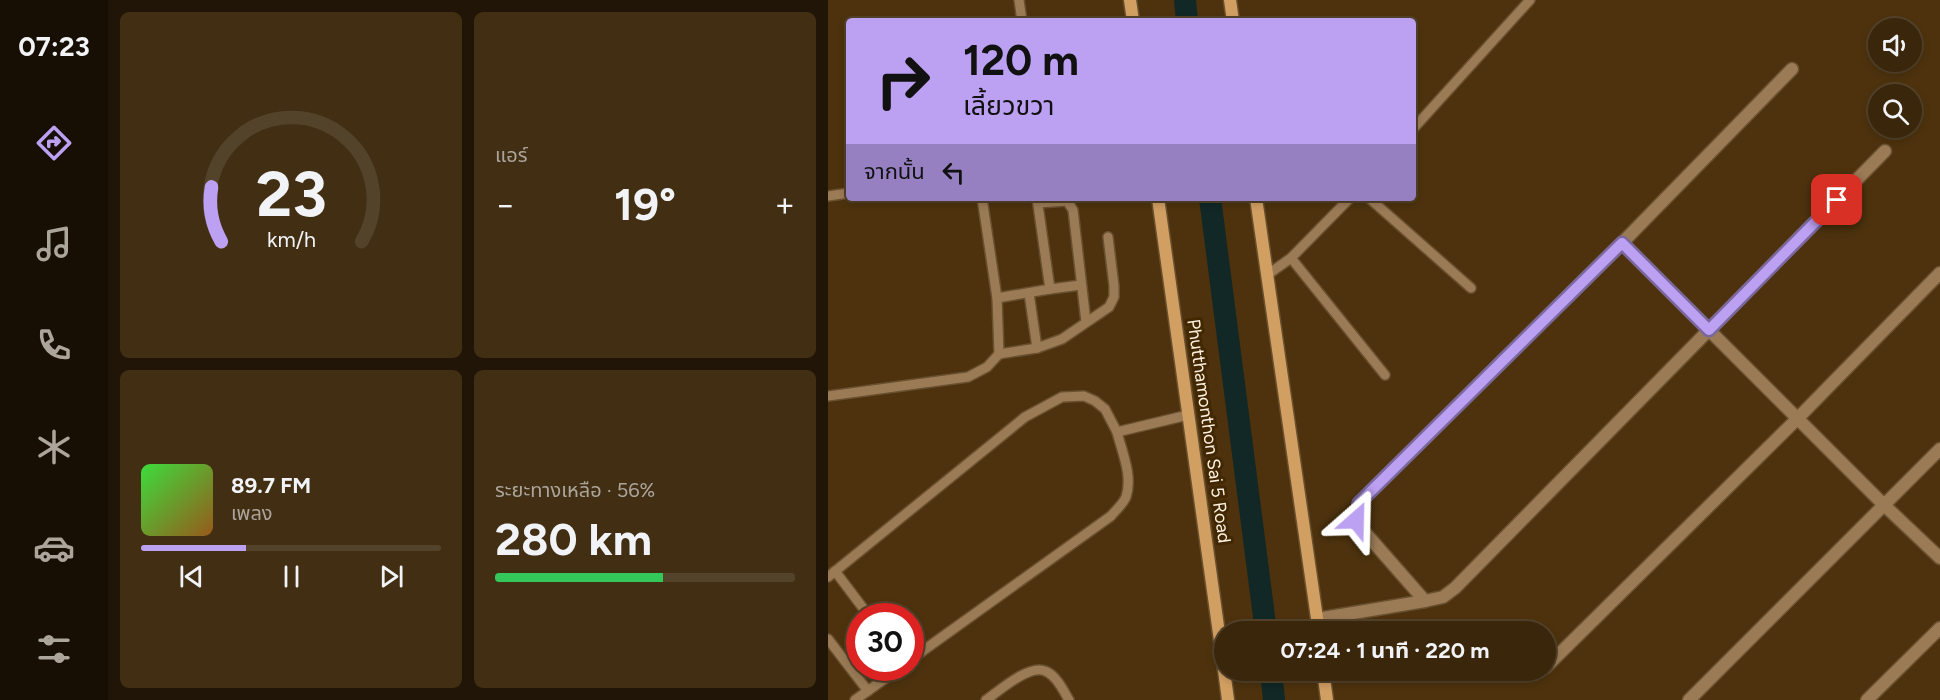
<!DOCTYPE html>
<html lang="th">
<head>
<meta charset="utf-8">
<style>
	body { margin:0; font-family:Figtree,"Noto Sans Thai",sans-serif; background:#412e13; color:#f1f3f6; height:100vh; display:flex; flex-direction:column; font-size:22px; white-space:nowrap }
	* { box-sizing:border-box; margin:0 }
	p { font-size:20px; color:#aba59c }
	.icon { flex:none; width:33px; height:33px; fill:none; stroke:currentColor; stroke-width:2; stroke-linecap:round; stroke-linejoin:round }
	.map { position:relative; flex:1; overflow:hidden }
	.panel { display:flex; flex-direction:column; gap:12px; padding:12px; background:#201506; width:720px }
	.panel>* { flex:none }
	.hud { position:absolute; left:18px; top:18px; width:570px; height:183px; border-radius:6px; box-shadow:0 3px 9px #0003,0 0 0 2px #54432b; background:#bca0f2; color:#111; overflow:hidden }
	.buttons { position:absolute; left:1040px; top:18px; display:grid; gap:12px }
	.buttons a { display:grid; place-items:center; width:54px; height:54px; border-radius:50%; background:#3a260a; box-shadow:0 3px 9px #0003,0 0 0 2px #54432b; font-size:30px }
	.speed { position:absolute; left:18px; top:603px; display:flex; gap:12px; font-size:30px; font-weight:700; text-align:center }
	.speed>* { display:grid; place-content:center; width:78px; height:78px; border-radius:50%; background:#3a260a; box-shadow:0 3px 9px #0003,0 0 0 2px #54432b; line-height:1 }
	.speed .limit { border:9px solid #d22; background:#fff; color:#111 }
	.pin { position:absolute; display:grid; place-items:center; width:51px; height:51px; color:#fff; margin:-26px; border-radius:12px; box-shadow:0 3px 9px #0006 }
	.me { position:absolute; width:66px; margin:-33px; rotate:25deg; stroke-linejoin:round; filter:drop-shadow(0 0 4px #0008) }
	.turn { display:flex; align-items:center; gap:21px; height:126px; padding:0 18px; font-size:27px }
	.turn .icon { width:78px; height:78px; stroke-width:2.5 }
	.turn b { display:block; font-size:42px; line-height:51px }
	.then { display:flex; align-items:center; height:57px; padding:0 18px; background:#0003; gap:12px; font-size:22px }
	.big { font-size:45px; font-weight:700; line-height:1.1 }
	.panel .tile { flex:1; display:flex; flex-direction:column; justify-content:center; gap:9px; min-width:0; padding:0 21px; border-radius:9px; background:#412e13 }
	.panel .dial { align-items:center; gap:0 }
	.dial svg { height:156px; overflow:visible; fill:none; stroke:#54432b; stroke-width:7; stroke-linecap:round; text-anchor:middle }
	.dial text { fill:#f1f3f6; stroke:none }
	.song { display:flex; align-items:center; gap:18px }
	.cover { width:72px; height:72px; border-radius:9px; background:linear-gradient(135deg,hsl(120 70% 55%),hsl(30 70% 35%)) }
	.played { height:6px; border-radius:3px; background:linear-gradient(90deg,#bca0f2 35%,#54432b 35%) }
	.keys { display:flex; justify-content:space-around; direction:ltr }
	.heat { display:flex; justify-content:space-between; align-items:center; font-size:33px; direction:ltr }
	.charge { height:9px; border-radius:4px; background:linear-gradient(90deg,#34c759 56%,#54432b 0) }
	.panel .tiles { flex:1; display:grid; gap:12px; grid-template-columns:repeat(2,1fr) }
	.trip { position:absolute; left:386px; top:621px; width:342px; height:60px; border-radius:30px; background:#3a260a; box-shadow:0 3px 9px #0003,0 0 0 2px #54432b; font-weight:700; line-height:60px; text-align:center }
	main { display:flex; flex:1; min-height:0 }
	.dock { display:flex; flex-direction:column; width:108px; justify-content:space-around; align-items:center; background:#170f04; color:#aba59c }
	.dock .icon { width:42px; height:42px }
	.dock .current { color:#bca0f2 }
	.dock b { font-size:27px; color:#f1f3f6 }
	.map>svg:first-child { display:block }
	.lines { fill:none; stroke-linecap:round; stroke-linejoin:round }
	.canal { stroke:#112826; stroke-width:22 }
	.lane-casing { stroke:#69502f; stroke-width:12 }
	.street-casing { stroke:#69502f; stroke-width:15 }
	.secondary-casing { stroke:#69502f; stroke-width:15 }
	.lane { stroke:#9b7b56; stroke-width:9 }
	.street { stroke:#9b7b56; stroke-width:12 }
	.secondary { stroke:#d29f62; stroke-width:12 }
	.route-casing { stroke:#7a689d; stroke-width:15 }
	.route { stroke:#bca0f2; stroke-width:10 }
	.labels { text-anchor:middle; dominant-baseline:central; stroke-width:6; stroke-linejoin:round; paint-order:stroke }
	.street-label { font-size:18px; fill:#fdf0e1; stroke:#422801 }
</style>
</head>
<body>
<main>
<nav class="dock">
<b>07:23</b>
<svg class="icon current" aria-label="directions" viewBox="0 0 24 24"><path d="M12 3l9 9-9 9-9-9zM9 14v-3h6M13 9l2 2-2 2"/></svg>
<svg class="icon" aria-label="music" viewBox="0 0 24 24"><path d="M9 18V5l10-2v13"/><circle cx="6" cy="18" r="3"/><circle cx="16" cy="16" r="3"/></svg>
<svg class="icon" aria-label="phone" viewBox="0 0 24 24"><path d="M5 4h4l2 5-3 2q2 4 5 5l2-3 5 2v4C11 20 4 13 5 4z"/></svg>
<svg class="icon" aria-label="climate" viewBox="0 0 24 24"><path d="M12 3v18M4 7l16 10M4 17L20 7"/></svg>
<svg class="icon" aria-label="car" viewBox="0 0 24 24"><path d="M5 17H2v-5l4-1 3-4h7l3 4 3 1v5h-3M9 17h6M6 11h13"/><circle cx="7" cy="17" r="2"/><circle cx="17" cy="17" r="2"/></svg>
<svg class="icon" aria-label="filters" viewBox="0 0 24 24"><path d="M4 7h16M4 17h16"/><circle cx="9" cy="7" r="2"/><circle cx="15" cy="17" r="2"/></svg>
</nav>
<section class="panel">
<div class="tiles">
<div class="tile dial"><svg viewBox="0 0 100 80">
<path d="M14 69A42 42 0 1 1 86 69"/>
<path d="M14 69A42 42 0 0 1 9 41" stroke="#bca0f2"/>
<text x="50" y="56" font-size="32" font-weight="700">23</text>
<text x="50" y="72" font-size="11">km/h</text>
</svg></div>
<div class="tile"><p>แอร์</p>
<div class="heat"><a>−</a><b class="big">19°</b><a>+</a></div>
</div>
<div class="tile">
<div class="song"><i class="cover"></i><div><b>89.7 FM</b><p>เพลง</p></div></div>
<div class="played"></div>
<div class="keys"><svg class="icon" aria-label="previous" viewBox="0 0 24 24"><path d="M18 5L8 12l10 7zM5 5v14"/></svg><svg class="icon" aria-label="pause" viewBox="0 0 24 24"><path d="M8 5v14M16 5v14"/></svg><svg class="icon" aria-label="next" viewBox="0 0 24 24"><path d="M6 5l10 7-10 7zM19 5v14"/></svg></div>
</div>
<div class="tile"><p>ระยะทางเหลือ · 56%</p><b class="big">280 km</b><div class="charge"></div></div>
</div>
</section>
<div class="map">
<svg width="1112" height="700" viewBox="0 0 1112 700">
	<rect width="100%" height="100%" fill="#4d320d"/>
	<g class="lines">
		<g class="canal">
			<path d="M357,0L359,21"/>
			<path d="M382,198L438,632"/>
			<path d="M443,670L446,700"/>
		</g>
		<g class="lane-casing">
			<g id="lane">
				<path d="M191,0L194,21"/>
				<path d="M585,129L702,0"/>
				<path d="M0,196L21,193"/>
				<path d="M541,198L643,288"/>
				<path d="M210,203L239,201L245,210L258,322"/>
				<path d="M463,258L557,375"/>
				<path d="M439,275L463,258L522,198"/>
				<path d="M222,289L253,285"/>
				<path d="M201,293L209,348"/>
				<path d="M169,298L222,289L209,198"/>
				<path d="M171,354L209,348L234,339L281,307L286,297V286L280,237"/>
				<path d="M0,396L140,377L159,367L171,354L169,298L154,198"/>
				<path d="M7,571L41,616"/>
				<path d="M0,577L197,417L234,397L256,396L267,401L277,409L289,432L360,415"/>
				<path d="M0,639L40,691"/>
				<path d="M82,660L283,516C288,510 295,504 298,497C305,476 294,452 289,432"/>
				<path d="M27,700L72,668"/>
				<path d="M158,700C171,691 201,664 217,671C228,675 235,690 241,700"/>
			</g>
		</g>
		<g class="street-casing">
			<g id="street">
				<path d="M794,243L964,69"/>
				<path d="M597,601L533,528L528,520L531,503L794,243L1056,505L1112,449"/>
				<path d="M489,619L597,601L615,597L627,588L1057,151"/>
				<path d="M717,668L969,419L1112,273"/>
				<path d="M861,700L1056,505L1112,558"/>
				<path d="M1039,700L1112,628"/>
			</g>
		</g>
		<g class="secondary-casing">
			<g id="secondary">
				<path d="M302,0L305,21"/>
				<path d="M402,0L405,21"/>
				<path d="M330,198L396,669"/>
				<path d="M428,198L491,632"/>
				<path d="M396,670L400,700"/>
				<path d="M495,670L499,700"/>
			</g>
		</g>
		<use href="#lane" class="lane"/>
		<use href="#street" class="street"/>
		<use href="#secondary" class="secondary"/>
	</g>
	<g class="lines">
		<g class="route-casing">
			<path id="route" d="M528,520L531,503L794,243L881,330L1009,200"/>
		</g>
		<use href="#route" class="route"/>
	</g>
	<g class="labels">
		<g class="street-label">
			<text transform="translate(381 431) rotate(82)">Phutthamonthon Sai 5 Road</text>
		</g>
	</g>
</svg>
<div class="buttons">
<a><svg class="icon" aria-label="sound" viewBox="0 0 24 24"><path d="M4 9h4l5-4v14l-5-4H4zM17 9q2 3 0 6"/></svg></a>
<a><svg class="icon" aria-label="search" viewBox="0 0 24 24"><circle cx="10" cy="10" r="6"/><path d="M15 15l6 6"/></svg></a>
</div>
<div class="speed"><div class="limit">30</div></div>
<div class="pin" style="left:1009px;top:200px;background:#d93025"><svg class="icon" aria-label="arrive" viewBox="0 0 24 24"><path d="M6 21V4h12l-3 4 3 4H6"/></svg></div>
<svg class="me" style="left:528px;top:520px" viewBox="-20 -20 40 40"><path d="M0-17L14 15 0 8-14 15z" fill="#bca0f2" stroke="#fff" stroke-width="4"/></svg>
<div class="trip">07:24 · 1 นาที · 220 m</div>
<div class="hud">
<div class="turn"><svg class="icon" aria-label="right" viewBox="0 0 24 24"><path d="M7 20v-9h11M14 6l5 5-5 5"/></svg><div><b>120 m</b>เลี้ยวขวา</div></div>
<div class="then">จากนั้น<svg class="icon" aria-label="left" viewBox="0 0 24 24"><path d="M17 20v-9H6M10 6l-5 5 5 5"/></svg></div>
</div>
</div>
</main>
</body>
</html>
